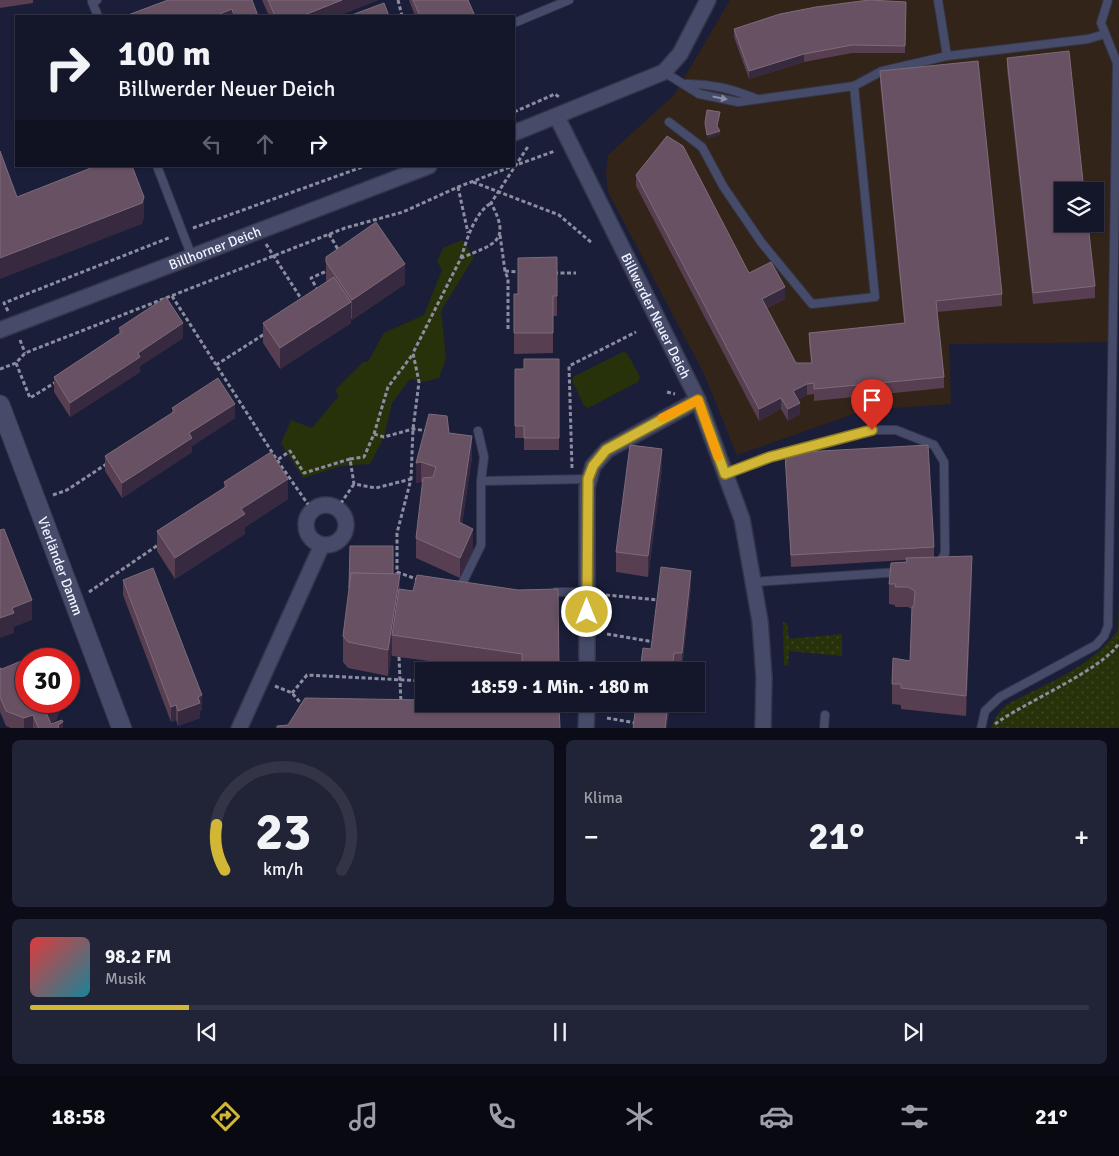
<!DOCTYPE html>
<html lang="de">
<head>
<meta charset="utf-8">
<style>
	body { margin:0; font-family:Signika,sans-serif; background:#212336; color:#f1f3f6; height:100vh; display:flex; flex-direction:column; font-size:19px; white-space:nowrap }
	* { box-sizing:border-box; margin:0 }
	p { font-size:16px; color:#9d9fa8 }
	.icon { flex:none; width:28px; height:28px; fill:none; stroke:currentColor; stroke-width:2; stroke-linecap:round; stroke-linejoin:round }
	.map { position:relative; height:728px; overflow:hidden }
	.details { display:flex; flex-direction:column; gap:12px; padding:12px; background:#0b0c17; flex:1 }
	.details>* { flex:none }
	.banner { position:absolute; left:15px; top:15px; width:500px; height:152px; border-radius:0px; box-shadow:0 1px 4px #0004,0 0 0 1px #333547; background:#14162a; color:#f1f3f6; overflow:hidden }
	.tools { position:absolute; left:1054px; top:182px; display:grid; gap:10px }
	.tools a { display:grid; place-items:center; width:50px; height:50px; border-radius:0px; background:#14162a; box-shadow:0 1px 4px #0004,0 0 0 1px #333547; font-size:25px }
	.speed { position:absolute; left:15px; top:648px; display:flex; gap:10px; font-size:25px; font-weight:700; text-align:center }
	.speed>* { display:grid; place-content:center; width:65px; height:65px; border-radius:50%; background:#14162a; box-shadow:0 1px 4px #0004,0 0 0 1px #333547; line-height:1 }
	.speed .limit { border:8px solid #d22; background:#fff; color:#111 }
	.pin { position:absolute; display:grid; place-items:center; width:42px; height:42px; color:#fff; margin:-51px -21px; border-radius:50% 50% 50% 0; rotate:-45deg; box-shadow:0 0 5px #0007 }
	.pin .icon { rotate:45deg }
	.me { position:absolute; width:55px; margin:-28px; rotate:0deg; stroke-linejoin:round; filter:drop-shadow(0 0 4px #0008) }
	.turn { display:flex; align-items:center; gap:18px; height:105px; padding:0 20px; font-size:22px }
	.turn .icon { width:65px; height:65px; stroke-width:2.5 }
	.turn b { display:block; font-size:35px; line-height:42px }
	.lanes { display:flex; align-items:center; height:48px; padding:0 20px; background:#0003; justify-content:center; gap:25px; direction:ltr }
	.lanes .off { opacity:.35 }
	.big { font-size:38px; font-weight:700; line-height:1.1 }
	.details .card { flex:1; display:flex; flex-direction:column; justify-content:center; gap:8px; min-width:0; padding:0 18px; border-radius:8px; background:#212336 }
	.details .dial { align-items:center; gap:0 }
	.dial svg { height:130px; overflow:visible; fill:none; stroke:#333547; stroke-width:7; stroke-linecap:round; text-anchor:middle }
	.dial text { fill:#f1f3f6; stroke:none }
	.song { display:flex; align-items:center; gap:15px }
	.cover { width:60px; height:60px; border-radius:8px; background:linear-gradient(135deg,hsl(0 70% 55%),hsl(190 70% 35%)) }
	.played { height:5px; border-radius:2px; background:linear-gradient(90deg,#d2b736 15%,#333547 15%) }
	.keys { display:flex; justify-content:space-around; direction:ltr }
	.heat { display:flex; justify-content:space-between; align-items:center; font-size:28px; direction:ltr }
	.details .tiles { flex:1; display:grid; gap:12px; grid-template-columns:1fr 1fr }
	.card:last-child { grid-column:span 2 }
	.trip { position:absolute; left:415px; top:662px; width:290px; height:50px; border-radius:0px; background:#14162a; box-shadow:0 1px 4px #0004,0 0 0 1px #333547; font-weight:700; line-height:50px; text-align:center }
	.dock { display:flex; height:80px; justify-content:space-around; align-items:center; background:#080911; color:#9d9fa8 }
	.dock .icon { width:35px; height:35px }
	.dock .current { color:#d2b736 }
	.dock b { font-size:22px; color:#f1f3f6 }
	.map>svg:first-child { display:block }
	.industrial { fill:#332419; fill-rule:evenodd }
	.grass { fill:url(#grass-dots) }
	.green { fill:#28320a }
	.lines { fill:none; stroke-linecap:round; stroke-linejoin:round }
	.service-casing { stroke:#35364b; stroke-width:10 }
	.minor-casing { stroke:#35364b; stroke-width:18 }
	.tertiary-casing { stroke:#35364b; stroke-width:21 }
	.path { stroke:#8a8ea0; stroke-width:3; stroke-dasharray:4 2.5; stroke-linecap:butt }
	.service { stroke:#464b69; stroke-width:8 }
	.minor { stroke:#464b69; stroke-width:15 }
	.tertiary { stroke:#464b69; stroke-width:19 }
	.wall { fill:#573e50 }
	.shaded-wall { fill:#37293f }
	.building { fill:#675163; stroke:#7d6b7b }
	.oneway { fill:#8a8fa5 }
	.route-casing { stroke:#887723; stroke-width:12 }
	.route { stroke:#d2b736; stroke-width:9 }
	.slow { stroke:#f59e0b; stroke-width:9 }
	.labels { text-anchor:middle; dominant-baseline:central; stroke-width:5; stroke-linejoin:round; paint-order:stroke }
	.street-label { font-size:14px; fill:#f1f4ff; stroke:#070915 }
</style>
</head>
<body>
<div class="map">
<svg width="1119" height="729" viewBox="0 0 1119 729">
	<defs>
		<pattern id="grass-dots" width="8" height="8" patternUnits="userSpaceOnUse" patternTransform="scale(1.25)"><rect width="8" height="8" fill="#28320a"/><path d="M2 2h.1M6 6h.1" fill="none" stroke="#3d4622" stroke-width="1.8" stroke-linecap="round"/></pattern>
	</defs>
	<rect width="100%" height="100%" fill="#1a1e38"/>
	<path class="industrial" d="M730,0H1119L1118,342L949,344L951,404L865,410L737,455L704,374L608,192L606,173L608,155L674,95ZM1062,191H1095V224H1062Z"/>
	<g class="grass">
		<path d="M783,622L787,623L789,639L842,634V656L789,651L788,666L784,665Z"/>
		<path d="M1119,629L1115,728H991L997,715L1006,705C1045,684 1093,667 1119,629Z"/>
	</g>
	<g class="green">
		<path d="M462,240L474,257L441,311L446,358L439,378L424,382L410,379L392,403L384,437L370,464L341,466L303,478L281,443L291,420L312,428L339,396L335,390L363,362H368L384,333L424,315L442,270L437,261L443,248Z"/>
		<path d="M623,352L627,353L640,377L638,382L588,408L584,405L572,381L573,377Z"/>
		<path d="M1119,601V728L1115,729Z"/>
	</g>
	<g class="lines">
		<g class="service-casing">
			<g id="service">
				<path d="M97,0L92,2L98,16"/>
				<path d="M938,0L947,56"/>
				<path d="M514,23L569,0"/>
				<path d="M664,72L699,94L738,102L854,86L875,297L812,304L761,242L723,186L702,147L669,122"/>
				<path d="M684,84C710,83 732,89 757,99"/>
				<path d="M854,86L882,71L947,56L1088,39L1105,34"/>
				<path d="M157,166L192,257"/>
				<path d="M725,474L770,457L872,430H896L934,445L944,462L945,553L939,565"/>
				<path d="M481,481L588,479"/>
				<path d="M753,582L899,572"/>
				<path d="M459,590L481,545V481L484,457L478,431"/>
				<path d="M556,592H587"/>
				<path d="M824,729L825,715"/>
				<path d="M981,729L985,711L1000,697L1096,645L1104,636L1108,626L1117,63L1101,23L1108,0"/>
			</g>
		</g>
		<g class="minor-casing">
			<g id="minor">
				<path id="s1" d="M557,117L698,400L742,519L760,621L764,677L763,729"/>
				<path d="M514,133L664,72L680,54L708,0"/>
				<path id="s2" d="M0,330L429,166"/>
				<circle cx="326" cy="525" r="20"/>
				<path d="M587,671V487L593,466L607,450L698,400"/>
				<path d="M239,729L322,545"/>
				<path d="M586,729L587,704"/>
			</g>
		</g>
		<g class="tertiary-casing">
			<g id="tertiary">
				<path id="s3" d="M0,405L122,729"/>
			</g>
		</g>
		<g class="path">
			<path d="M398,0L402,16"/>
			<path d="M514,112L555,94L559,97"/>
			<path d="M519,164L555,151"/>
			<path d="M473,182L559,215L592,243"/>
			<path d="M458,187L468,233"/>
			<path d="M193,228L365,166"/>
			<path d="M329,234L339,251"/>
			<path d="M500,235L505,271L508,279V331"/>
			<path d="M266,244L302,300"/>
			<path d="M461,258C467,239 474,214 491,203"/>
			<path d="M505,271L520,272"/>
			<path d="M554,273H576"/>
			<path d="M318,291L311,278L329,270"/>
			<path d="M172,296L277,460L312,510"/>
			<path d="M8,311L4,303L171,237"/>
			<path d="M20,340L25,353"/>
			<path d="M16,363L30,398L56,382"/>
			<path d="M216,365L266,333"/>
			<path d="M0,369L16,363L25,353L345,228L403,212L458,187L513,166"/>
			<path d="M667,392L675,394"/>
			<path d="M374,434L384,437L413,429L429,431"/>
			<path d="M350,459L364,457L374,434L388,387L413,354"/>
			<path d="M273,463L290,451L304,473L350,459L354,484L376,488L411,479"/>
			<path d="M572,468L569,366L636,332"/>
			<path d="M53,495L67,490L108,463"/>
			<path d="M337,509L354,484"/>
			<path d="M419,580L397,572V533L411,479L413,429L419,382L413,353L461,258C494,244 512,242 491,203L529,145"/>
			<path d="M89,592L161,543"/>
			<path d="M606,595L659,600"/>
			<path d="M607,634L654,642"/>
			<path d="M399,657L401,703"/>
			<path d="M275,686L292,693L304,707"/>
			<path d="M292,693L307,675L424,681"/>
			<path d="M607,718L636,723"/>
			<path d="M995,724C1023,703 1104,669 1119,643"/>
		</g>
		<use href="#service" class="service"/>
		<use href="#minor" class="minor"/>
		<use href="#tertiary" class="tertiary"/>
	</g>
	<g class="wall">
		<path d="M0,0H33V3L0,8Z"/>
		<path d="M262,0H378L338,16H269Z"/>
		<path d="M409,0H468L475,16H415Z"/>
		<path d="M906,2L905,53H852L804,62L749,79L734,37V29Z"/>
		<path d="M1007,58L1095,286V298L1033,304L1007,69Z"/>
		<path d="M880,71L1002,294V306L937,312L944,377V388L814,401V394L807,395L798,400L800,414L788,421L781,409L759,421L636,186V175L749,273L785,299L767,308L796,363H811L809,344V333L904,323L880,82Z"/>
		<path d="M326,257L405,284L352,320L351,318V323L280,369L263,343V323L326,282Z"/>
		<path d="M557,257V316H553V353L514,354V294H518Z"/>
		<path d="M119,328L183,338L140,366V372L70,417L54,392V377L119,334Z"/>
		<path d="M559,359V450H524V438H515V369H524Z"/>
		<path d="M172,408L235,418L192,446V452L122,498L105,471V456L172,413Z"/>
		<path d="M449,433L472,457L462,524L473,549L460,578L416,558V538L423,483L421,482L416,483V463Z"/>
		<path d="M785,453L934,547V557L972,577L966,716L901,709V705L892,704V684L910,661L912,609L908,607H895V605L889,604V584L906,562V560L791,567Z"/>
		<path d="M662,469L648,577L616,572V552Z"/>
		<path d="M224,482L288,499L245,527V534L175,579L157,551V531L224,488Z"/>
		<path d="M393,574L400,589L559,671H502L392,656V650L388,676L348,668L343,662V636Z"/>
		<path d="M123,580L202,710L200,711V718L178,726L176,720L171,722L123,595Z"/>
		<path d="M691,586L682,668H674L651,649Z"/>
		<path d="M0,668L64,701L56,720L50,723L51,724L63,729H13L6,726L0,712Z"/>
	</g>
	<g class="shaded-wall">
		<path d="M342,0H378L338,16H302Z"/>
		<path d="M232,9V16H215Z"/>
		<path d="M804,54V62L749,79V71Z"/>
		<path d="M720,131V135L707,139V135Z"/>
		<path d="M144,197V218L142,224L0,279V258Z"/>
		<path d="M405,264V284L352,320V300Z"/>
		<path d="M785,287V299L762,310V299Z"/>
		<path d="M351,302V323L280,369V348Z"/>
		<path d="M183,323V338L140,366V372L70,417V403L138,353Z"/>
		<path d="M807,384V395L793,403V391Z"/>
		<path d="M781,398V409L759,421V409Z"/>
		<path d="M800,403V414L788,421V409Z"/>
		<path d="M235,404V418L192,446V452L122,498V483L189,433Z"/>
		<path d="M472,436V457L459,543V522Z"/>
		<path d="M662,449V469L648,577V556Z"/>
		<path d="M421,462V482L416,483V463Z"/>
		<path d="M288,479V499L245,527V534L175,579V558L241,509Z"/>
		<path d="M473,529V549L460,578V558Z"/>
		<path d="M972,556V577L966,716V696Z"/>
		<path d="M691,571V586L682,668V653Z"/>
		<path d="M400,574V600L392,635V650L388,676V650Z"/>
		<path d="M32,600V620L14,627V633L0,638V618L12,608Z"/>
		<path d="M674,653V671H672Z"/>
		<path d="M202,695V710L200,711V718L178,726V711L198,697Z"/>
		<path d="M58,701H64L56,720L45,725V710Z"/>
		<path d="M668,704H670L667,729H665Z"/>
		<path d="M176,705V720L171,722V707Z"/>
		<path d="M33,715V729H24V718Z"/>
		<path d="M63,722V729H58V725Z"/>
	</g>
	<g class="building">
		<path d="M168,0H252L258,16H234L232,9L215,16H129L128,15Z"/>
		<path d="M268,0H342L302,16H275Z"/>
		<path d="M413,0H468L475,16H420Z"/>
		<path d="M869,0L906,2L905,46L852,45L804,54L749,71L734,29L780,14L816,7Z"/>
		<path d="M384,3L389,16H349Z"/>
		<path d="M1069,51L1084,191H1062V224H1088L1095,286L1033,293L1007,58Z"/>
		<path d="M978,61L1002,294L936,301L944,377L814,389V383L807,384L793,391L800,403L788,409L781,398L759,409L636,175L667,136L683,146L749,273L771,262L785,287L762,299L796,363H812L809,333L905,323L880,71Z"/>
		<path d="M707,110L720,112L717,126L720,131L707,135L705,123Z"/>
		<path d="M0,151L17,197L96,166H132L144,197L142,203L0,258Z"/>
		<path d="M376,222L405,264L352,300L326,262V257Z"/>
		<path d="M557,257V296H553V333H514V294H518V258Z"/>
		<path d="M334,277L351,302L280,348L263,323Z"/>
		<path d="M166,297L183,323L138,353L140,357L70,403L54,377L122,332L119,328Z"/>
		<path d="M524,359H559V438H524V426H515V369H524Z"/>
		<path d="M218,378L235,404L189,433L192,438L122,483L105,456L175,411L172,408Z"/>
		<path d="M429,414L447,416L449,433L472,436L459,522L473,529L460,558L416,538L423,478L433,477L436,467L421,462L416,463Z"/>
		<path d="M630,445L662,449L648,556L616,552Z"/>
		<path d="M928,445L934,547L791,555L785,453Z"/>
		<path d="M271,452L288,479L241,509L245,514L175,558L157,531L227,486L224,482Z"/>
		<path d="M4,529L32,600L12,608L14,613L0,618V530Z"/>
		<path d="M350,546H393V574L351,573L349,588Z"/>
		<path d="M972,556L966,696L901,688V684H892L893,658L910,661L912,607L914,606L915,591L908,587H895L896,584H889L891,563L907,562L906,558Z"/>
		<path d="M661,567L691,571L682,653H674L672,671H640L643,648L651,649Z"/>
		<path d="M153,568L202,695L198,697L200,703L178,711L176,705L171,707L123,580Z"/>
		<path d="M351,573L400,574L388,650L348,642L343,636Z"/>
		<path d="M417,575L518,590L558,589L559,671H516V665L522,666V654L392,635L399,589L413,591Z"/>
		<path d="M38,654L47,659H27Z"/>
		<path d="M26,659V701H58L56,706L45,710L51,724L62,720L63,722L58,725L59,729H39L33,715L24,718L6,711L0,697V668L2,669Z"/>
		<path d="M305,698L424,700V704H559L560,729H277V726L288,725Z"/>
		<path d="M636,704H668L665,729H633Z"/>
	</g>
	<defs><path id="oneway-solid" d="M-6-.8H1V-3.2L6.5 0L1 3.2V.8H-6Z" transform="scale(1.25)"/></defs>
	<use class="oneway" href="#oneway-solid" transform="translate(720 98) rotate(11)"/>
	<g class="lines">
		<g class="route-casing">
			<path id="route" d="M587,612L588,479L593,466L606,450L698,400L725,474L770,457L872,430"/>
		</g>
		<use href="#route" class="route"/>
		<path class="slow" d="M662,418L698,400L718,457"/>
	</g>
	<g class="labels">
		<g class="street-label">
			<text stroke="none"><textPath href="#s2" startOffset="230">Billhorner Deich</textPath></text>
			<text stroke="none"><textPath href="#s1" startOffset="222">Billwerder Neuer Deich</textPath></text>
			<text stroke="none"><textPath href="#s3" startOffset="172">Vierländer Damm</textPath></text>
		</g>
	</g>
</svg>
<div class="tools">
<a><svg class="icon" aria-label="layers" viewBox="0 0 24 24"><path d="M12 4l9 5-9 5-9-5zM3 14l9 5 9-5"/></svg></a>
</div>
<div class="speed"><div class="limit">30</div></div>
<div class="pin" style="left:872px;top:430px;background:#d93025"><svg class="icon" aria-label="arrive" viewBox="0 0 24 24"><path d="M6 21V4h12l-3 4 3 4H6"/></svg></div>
<svg class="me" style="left:587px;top:612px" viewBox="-20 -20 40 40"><circle r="17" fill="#d2b736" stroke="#fff" stroke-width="3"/><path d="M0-11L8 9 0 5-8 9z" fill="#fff"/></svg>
<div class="trip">18:59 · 1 Min. · 180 m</div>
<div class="banner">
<div class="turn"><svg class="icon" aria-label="right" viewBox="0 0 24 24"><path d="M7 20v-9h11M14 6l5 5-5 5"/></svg><div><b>100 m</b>Billwerder Neuer Deich</div></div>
<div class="lanes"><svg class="icon off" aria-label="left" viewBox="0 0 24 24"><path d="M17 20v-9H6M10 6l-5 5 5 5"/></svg><svg class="icon off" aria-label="ahead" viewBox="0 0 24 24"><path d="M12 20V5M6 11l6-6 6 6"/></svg><svg class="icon" aria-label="right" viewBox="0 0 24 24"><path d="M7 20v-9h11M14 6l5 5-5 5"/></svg></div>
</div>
</div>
<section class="details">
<div class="tiles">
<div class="card dial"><svg viewBox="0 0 100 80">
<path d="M14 69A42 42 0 1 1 86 69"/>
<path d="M14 69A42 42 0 0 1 9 41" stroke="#d2b736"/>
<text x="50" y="56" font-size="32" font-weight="700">23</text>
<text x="50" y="72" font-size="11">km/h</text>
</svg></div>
<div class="card"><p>Klima</p>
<div class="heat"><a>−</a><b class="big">21°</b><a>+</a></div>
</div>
<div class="card">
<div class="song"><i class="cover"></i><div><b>98.2 FM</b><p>Musik</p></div></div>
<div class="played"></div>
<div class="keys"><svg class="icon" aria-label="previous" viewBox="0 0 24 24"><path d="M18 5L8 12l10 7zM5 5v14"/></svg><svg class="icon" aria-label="pause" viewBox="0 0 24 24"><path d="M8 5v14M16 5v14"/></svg><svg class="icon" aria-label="next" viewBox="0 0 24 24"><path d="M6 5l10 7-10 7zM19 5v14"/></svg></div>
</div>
</div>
</section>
<nav class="dock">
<b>18:58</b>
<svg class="icon current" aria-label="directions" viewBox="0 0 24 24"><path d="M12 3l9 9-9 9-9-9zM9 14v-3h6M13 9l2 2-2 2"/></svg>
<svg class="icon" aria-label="music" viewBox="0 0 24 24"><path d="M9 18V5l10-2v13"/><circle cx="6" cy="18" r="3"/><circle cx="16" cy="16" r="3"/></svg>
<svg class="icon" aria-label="phone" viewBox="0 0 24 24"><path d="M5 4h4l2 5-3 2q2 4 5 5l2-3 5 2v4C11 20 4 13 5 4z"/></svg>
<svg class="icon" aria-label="climate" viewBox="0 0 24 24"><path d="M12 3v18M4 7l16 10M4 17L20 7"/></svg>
<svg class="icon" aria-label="car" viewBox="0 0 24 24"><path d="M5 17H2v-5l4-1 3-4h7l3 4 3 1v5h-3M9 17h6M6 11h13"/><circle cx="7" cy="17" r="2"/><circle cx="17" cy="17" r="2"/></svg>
<svg class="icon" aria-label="filters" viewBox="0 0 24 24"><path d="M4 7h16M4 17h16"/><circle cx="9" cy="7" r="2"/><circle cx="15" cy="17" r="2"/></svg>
<b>21°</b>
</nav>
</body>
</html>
